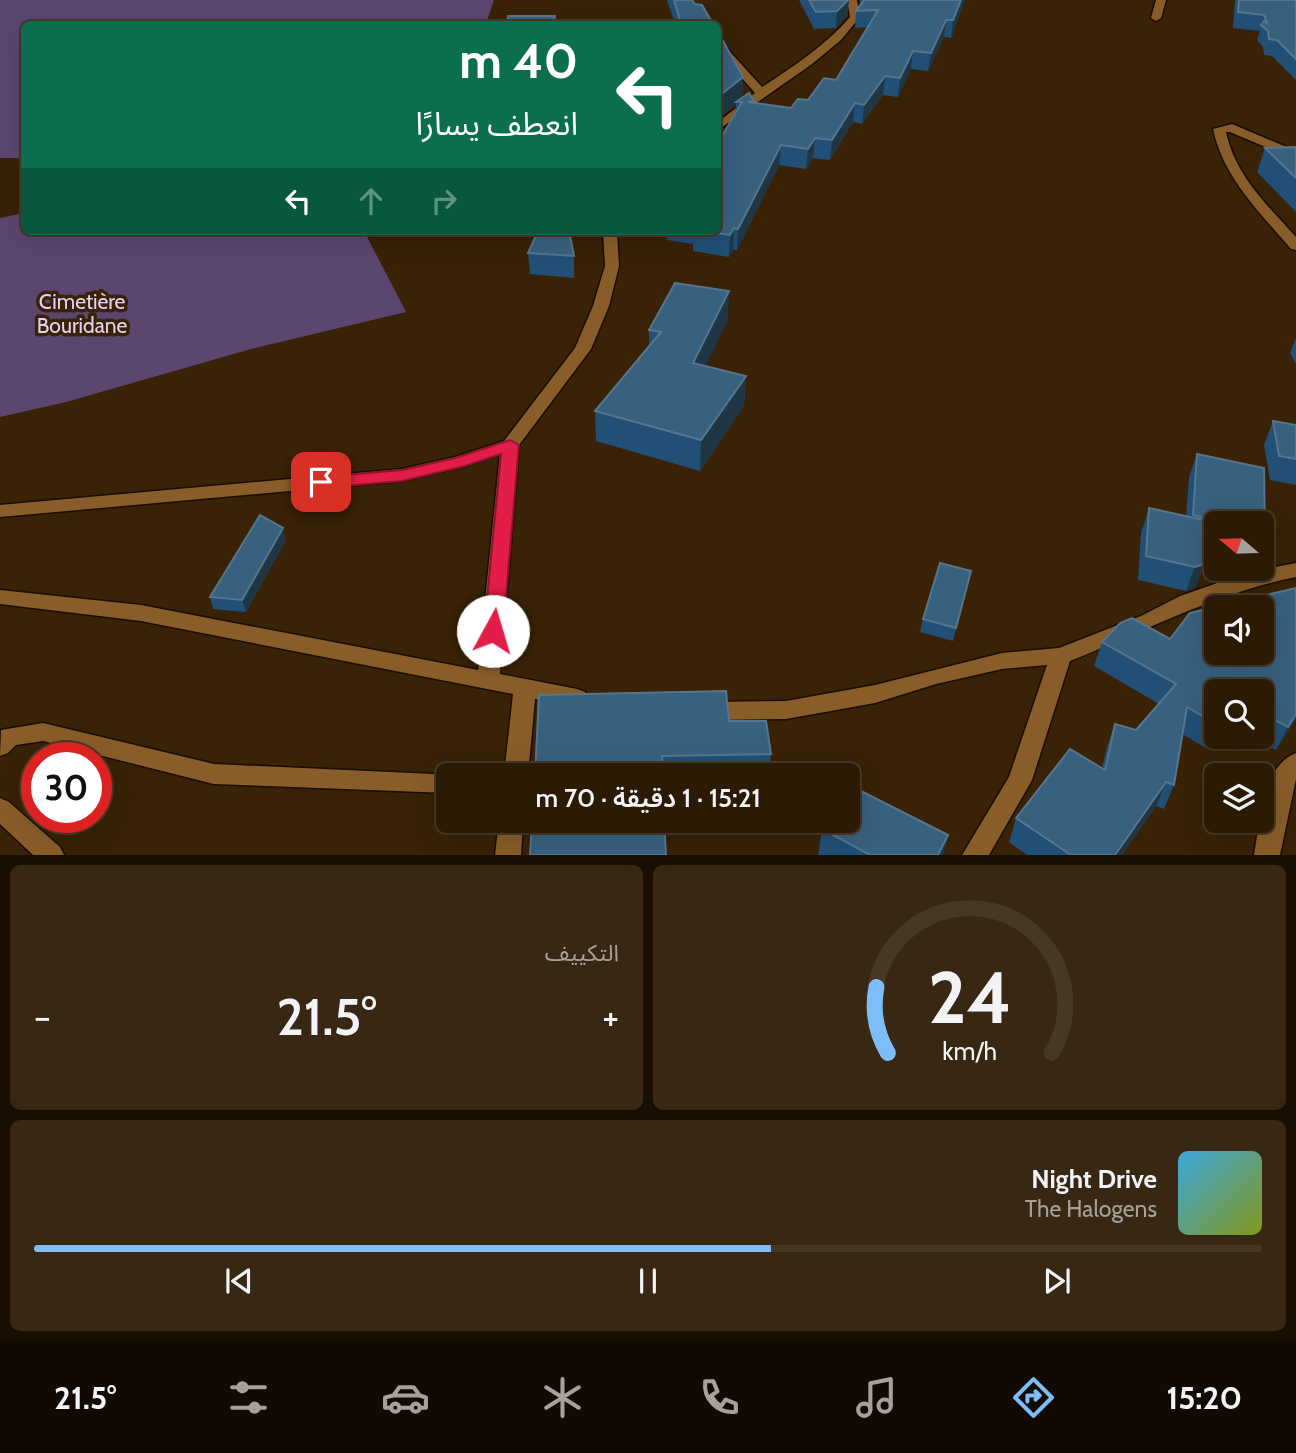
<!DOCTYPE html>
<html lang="ar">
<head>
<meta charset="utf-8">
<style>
	body { margin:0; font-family:Cabin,"Noto Sans Arabic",sans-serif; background:#372713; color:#f1f3f6; direction:rtl; height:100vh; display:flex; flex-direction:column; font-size:26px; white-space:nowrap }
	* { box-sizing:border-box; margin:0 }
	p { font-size:23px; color:#a6a19a }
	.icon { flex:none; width:38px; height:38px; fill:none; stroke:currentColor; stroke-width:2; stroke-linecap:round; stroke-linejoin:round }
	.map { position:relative; height:855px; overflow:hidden; direction:ltr }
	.panel { display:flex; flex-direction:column; gap:10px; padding:10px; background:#180e02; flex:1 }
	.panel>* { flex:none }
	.top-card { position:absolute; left:21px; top:21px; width:700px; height:214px; border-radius:10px; box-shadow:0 7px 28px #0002,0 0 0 2px #473826; direction:rtl; background:#0b6e4f; color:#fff; overflow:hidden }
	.needle { width:46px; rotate:289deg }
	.controls { position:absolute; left:1204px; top:511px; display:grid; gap:14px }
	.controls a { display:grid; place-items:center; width:70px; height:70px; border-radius:10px; background:#2b1a04; box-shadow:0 7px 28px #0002,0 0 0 2px #473826; font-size:35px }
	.speed { position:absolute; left:21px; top:742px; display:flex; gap:14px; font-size:35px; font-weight:700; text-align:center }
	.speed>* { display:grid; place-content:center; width:91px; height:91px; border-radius:50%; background:#2b1a04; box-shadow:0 7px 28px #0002,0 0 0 2px #473826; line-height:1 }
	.speed .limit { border:10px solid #d22; background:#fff; color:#111 }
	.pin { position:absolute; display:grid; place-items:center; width:60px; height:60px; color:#fff; margin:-30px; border-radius:14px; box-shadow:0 4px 10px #0006 }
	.me { position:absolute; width:77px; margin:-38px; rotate:6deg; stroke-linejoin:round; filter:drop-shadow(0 0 5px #0008) }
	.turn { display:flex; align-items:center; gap:24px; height:147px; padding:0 28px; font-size:32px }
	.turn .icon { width:91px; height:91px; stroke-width:2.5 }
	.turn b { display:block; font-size:49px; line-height:60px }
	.lanes { display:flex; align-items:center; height:66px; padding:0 28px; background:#0003; justify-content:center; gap:35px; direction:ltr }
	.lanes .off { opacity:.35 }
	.big { font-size:52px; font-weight:600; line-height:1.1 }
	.panel .tile { flex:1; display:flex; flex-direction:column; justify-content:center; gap:10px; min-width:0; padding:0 24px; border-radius:10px; background:#372713 }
	.panel .dial { align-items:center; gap:0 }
	.dial svg { height:182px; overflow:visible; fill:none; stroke:#473826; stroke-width:7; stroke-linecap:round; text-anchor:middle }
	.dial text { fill:#f1f3f6; stroke:none }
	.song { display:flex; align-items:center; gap:21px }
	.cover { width:84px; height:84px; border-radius:10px; background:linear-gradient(135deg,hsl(200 70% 55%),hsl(70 70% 35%)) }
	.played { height:7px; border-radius:4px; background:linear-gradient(90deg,#7dbef9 60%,#473826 60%) }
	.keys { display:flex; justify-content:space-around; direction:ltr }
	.heat { display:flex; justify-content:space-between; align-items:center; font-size:38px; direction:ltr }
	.panel .tiles { flex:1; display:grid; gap:10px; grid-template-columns:1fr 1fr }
	.tile:last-child { grid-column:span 2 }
	.trip { position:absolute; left:436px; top:763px; width:424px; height:70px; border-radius:10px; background:#2b1a04; box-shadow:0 7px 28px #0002,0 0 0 2px #473826; font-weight:600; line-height:70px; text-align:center; direction:rtl }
	.dock { display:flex; height:112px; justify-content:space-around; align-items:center; background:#110a02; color:#a6a19a }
	.dock .icon { width:49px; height:49px }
	.dock .selected { color:#7dbef9 }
	.dock b { font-size:32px; color:#f1f3f6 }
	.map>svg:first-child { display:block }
	.green { fill:#5b466f }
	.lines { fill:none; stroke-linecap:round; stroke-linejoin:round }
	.minor-casing { stroke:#1a0d01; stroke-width:3 }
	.minor { fill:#895d29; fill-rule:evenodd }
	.wall { fill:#214f75; fill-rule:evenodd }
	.shaded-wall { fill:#203644 }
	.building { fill:#38607f; stroke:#57758c; stroke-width:2; fill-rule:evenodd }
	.route { fill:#e11d48; stroke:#92132f; stroke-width:2 }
	.labels { text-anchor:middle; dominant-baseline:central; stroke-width:7; stroke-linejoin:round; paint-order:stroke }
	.park-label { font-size:21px; fill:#e3d0f7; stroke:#392206 }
</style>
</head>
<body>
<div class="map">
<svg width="1296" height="855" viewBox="0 0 1296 855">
	<rect width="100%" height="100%" fill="#392206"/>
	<g class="green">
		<path d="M0,0H494L487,21L441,24H24V158H0Z"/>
		<path d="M24,213V231H364L406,312L251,349L66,402L0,417V218Z"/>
	</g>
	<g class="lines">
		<g class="minor-casing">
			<g id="minor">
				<path d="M847,0H857L860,17L841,40L812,64L718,130V122L755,93L718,51V42L722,43L762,87C794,66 825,46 850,17Z"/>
				<path d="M1156,0H1166L1161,18L1156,21L1151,18Z"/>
				<path d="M1232,124L1296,151V160L1230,132H1226C1235,175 1268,206 1296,237V250L1291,249C1260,213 1223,177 1213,129Z"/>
				<path d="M603,231H617L619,266L609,306L591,349L519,445L500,674L577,689L585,692L588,698L585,704L577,707L535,699L528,775H504L513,694L141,621L0,604V590L141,605L478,670L500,454L465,466L402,481L0,517V505L402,469L455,457L504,441L575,348L593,306L605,266Z"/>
				<path d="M1296,563V577C1216,593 1145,631 1070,661L1032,780L989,855H962L1009,777L1047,665L1002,669L936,684L875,703L786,719L706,720L698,717L695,711L698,705L706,702L786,701L875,685L1002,653L1059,648L1141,616L1180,596L1249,572Z"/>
				<path d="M43,723L214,764L455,775H448V793L214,784L43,741L16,745L8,753L0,756L1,730Z"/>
				<path d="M1296,753V779L1280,855H1254C1260,824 1262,765 1296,753Z"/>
				<path d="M0,798L9,802L60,847L64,855H33L0,824Z"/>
				<path d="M499,821H523L521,855H495Z"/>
			</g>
		</g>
		<use href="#minor" class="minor"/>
	</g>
	<g class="wall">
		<path d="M667,0H692L713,24H675Z"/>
		<path d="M799,0H849L847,16L836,28L814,29Z"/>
		<path d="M860,0H965L951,38L944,37L928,71L911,69L898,97L883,95L862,124L853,122L830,160L813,158L806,169L779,165L737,250H733L729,257L693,251V244L667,240V231H718L736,104L718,120V32L743,77L742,98L754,102L791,108L808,100L836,80L867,27L855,28L856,11L861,5Z"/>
		<path d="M1235,0H1296V80L1272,56L1264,55L1263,47L1257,40L1260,31L1233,28Z"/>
		<path d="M1296,147V212L1257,172L1265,148Z"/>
		<path d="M528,253L574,256V278L530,274Z"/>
		<path d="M728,319L705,366L746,376L744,406L700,471L596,441L595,411L649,346V330Z"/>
		<path d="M1296,338V364L1290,353Z"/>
		<path d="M1273,421L1296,425V485L1270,480L1264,445Z"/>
		<path d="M1197,454L1264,468L1265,532L1262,540V523H1216V547L1204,544V564L1195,588L1186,591L1138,580L1141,533L1149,508L1186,516L1189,477Z"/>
		<path d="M286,540L246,612L213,609L210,597Z"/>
		<path d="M971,571L953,641L920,632L923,619Z"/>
		<path d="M1296,588V719L1276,750L1251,737H1262V691H1216V733L1206,748L1182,734L1174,785L1164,809L1156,806L1122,855H1027L1009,842L1016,818L1070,749L1102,768L1107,747L1115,724L1136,730L1159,704L1094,666L1102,642L1120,623L1132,618L1170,639L1190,613ZM1216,607H1262V653H1216Z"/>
		<path d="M729,721L771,754L769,775H535Z"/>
		<path d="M822,829L948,835L943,855H818Z"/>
	</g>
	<g class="shaded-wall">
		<path d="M849,0L847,16L836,28L837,11Z"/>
		<path d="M961,0H965L951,38L953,20Z"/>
		<path d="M946,20L944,37L928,71L931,53Z"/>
		<path d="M913,51L911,69L898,97L900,78Z"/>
		<path d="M885,76L883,95L862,124L864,105Z"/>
		<path d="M743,77L742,100L736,102V104L718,120V97Z"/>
		<path d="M855,103L853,122L830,160L832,140Z"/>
		<path d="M815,138L813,158L806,169L808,149Z"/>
		<path d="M781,145L779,165L737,250L738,229Z"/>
		<path d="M734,228L733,250L729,257L730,235Z"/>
		<path d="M729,291L728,319L693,393V363Z"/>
		<path d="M746,376L744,406L700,471L701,440Z"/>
		<path d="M283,528L286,540L246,612L242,600Z"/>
		<path d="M1204,564L1195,588L1186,591L1195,567Z"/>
		<path d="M1296,714V719L1276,750L1288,727Z"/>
		<path d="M1216,723V733L1206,748L1216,724Z"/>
		<path d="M1166,782L1156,806L1122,855H1115Z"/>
		<path d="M948,835L943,855H938Z"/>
	</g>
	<g class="building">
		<path d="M674,0H692L695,4L702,5L713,24H676H681Z"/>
		<path d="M809,0H848L837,11L816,12Z"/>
		<path d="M864,0H961L953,20H946L931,53L913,51L900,78L885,76L864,105L855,103L832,140L815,138L808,149L781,145L738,229L734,228L730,235L700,231H718V143L742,102H736L749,93L754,101L748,102L791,108L798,99L808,100L824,78L836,80L878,10L856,11Z"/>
		<path d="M1239,0H1296V59L1277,40L1269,39L1268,31L1261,25L1264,21L1267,23L1264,15L1238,12Z"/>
		<path d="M508,16H555L554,24H506Z"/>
		<path d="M718,32L743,77L718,97Z"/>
		<path d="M1296,147V178L1265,148Z"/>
		<path d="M538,231H569L574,256L528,253Z"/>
		<path d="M675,283L729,291L693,363L746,376L701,440L595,411L661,332L649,330Z"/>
		<path d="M1273,421L1296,425V459L1279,456Z"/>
		<path d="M1197,454L1264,468L1265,532L1262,531V523H1226L1193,515Z"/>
		<path d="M1149,508L1204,520V564L1195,567L1146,556Z"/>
		<path d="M260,515L283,528L242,600L210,597Z"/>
		<path d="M940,563L971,571L956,628L923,619Z"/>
		<path d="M1296,588V714L1288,727L1262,713V691H1216V724L1187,707L1174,785L1166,782L1115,855H1071L1016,818L1070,749L1105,770L1115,724L1136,730L1176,684L1102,642L1120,623L1132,618L1170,639L1190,613ZM1216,607H1262V653H1216Z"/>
		<path d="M726,691L729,721H766L771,754L662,756L663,775H535L539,695Z"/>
		<path d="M849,785L948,835L938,855H870L822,829L827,821H847V789Z"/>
		<path d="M532,821H664L666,855H530Z"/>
	</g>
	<path class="route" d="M510,440L519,445L503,631L500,636H486L484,631L501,454L465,466L402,481L321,488L313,482L321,477L402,470L455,458Z"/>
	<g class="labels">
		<g class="park-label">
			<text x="82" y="301">Cimetière<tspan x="82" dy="24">Bouridane</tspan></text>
		</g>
	</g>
</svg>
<div class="controls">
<a><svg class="needle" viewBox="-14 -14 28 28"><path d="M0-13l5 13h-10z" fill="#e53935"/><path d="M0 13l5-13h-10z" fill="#a6a19a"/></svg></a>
<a><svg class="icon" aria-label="sound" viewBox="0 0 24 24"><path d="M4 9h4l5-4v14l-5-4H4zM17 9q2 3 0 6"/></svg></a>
<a><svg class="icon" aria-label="search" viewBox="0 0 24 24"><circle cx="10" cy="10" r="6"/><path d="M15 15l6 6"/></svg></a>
<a><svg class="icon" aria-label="layers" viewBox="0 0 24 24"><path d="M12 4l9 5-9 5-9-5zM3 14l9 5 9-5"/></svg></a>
</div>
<div class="speed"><div class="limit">30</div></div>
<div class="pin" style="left:321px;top:482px;background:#d93025"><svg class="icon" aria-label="arrive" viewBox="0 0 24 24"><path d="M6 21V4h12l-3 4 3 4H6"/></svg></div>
<svg class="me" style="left:493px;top:631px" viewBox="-20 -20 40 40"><circle r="19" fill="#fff"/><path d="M0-13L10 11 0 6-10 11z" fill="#e11d48"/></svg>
<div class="trip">15:21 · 1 دقيقة · 70 m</div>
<div class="top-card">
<div class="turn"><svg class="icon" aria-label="left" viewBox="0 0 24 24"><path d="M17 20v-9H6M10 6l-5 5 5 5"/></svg><div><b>40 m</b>انعطف يسارًا</div></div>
<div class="lanes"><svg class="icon" aria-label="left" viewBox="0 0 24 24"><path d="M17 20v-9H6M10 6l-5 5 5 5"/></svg><svg class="icon off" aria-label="ahead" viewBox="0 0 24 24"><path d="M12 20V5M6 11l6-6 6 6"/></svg><svg class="icon off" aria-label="right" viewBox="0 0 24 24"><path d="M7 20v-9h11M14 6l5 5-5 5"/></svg></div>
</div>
</div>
<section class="panel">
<div class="tiles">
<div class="tile dial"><svg viewBox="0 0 100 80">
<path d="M14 69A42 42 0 1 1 86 69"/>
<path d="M14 69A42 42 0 0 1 9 40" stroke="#7dbef9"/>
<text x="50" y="56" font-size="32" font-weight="700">24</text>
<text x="50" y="72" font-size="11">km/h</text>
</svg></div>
<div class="tile"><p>التكييف</p>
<div class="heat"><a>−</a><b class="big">21.5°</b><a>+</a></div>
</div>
<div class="tile">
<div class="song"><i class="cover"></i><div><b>Night Drive</b><p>The Halogens</p></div></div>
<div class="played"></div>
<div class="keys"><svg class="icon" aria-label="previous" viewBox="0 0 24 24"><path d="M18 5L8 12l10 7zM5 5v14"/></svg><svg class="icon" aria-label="pause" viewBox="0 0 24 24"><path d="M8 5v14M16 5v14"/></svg><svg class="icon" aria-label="next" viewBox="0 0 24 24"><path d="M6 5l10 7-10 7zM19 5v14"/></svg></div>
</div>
</div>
</section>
<nav class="dock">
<b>15:20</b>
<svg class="icon selected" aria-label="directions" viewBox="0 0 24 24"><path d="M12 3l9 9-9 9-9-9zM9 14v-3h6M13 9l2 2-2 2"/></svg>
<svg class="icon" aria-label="music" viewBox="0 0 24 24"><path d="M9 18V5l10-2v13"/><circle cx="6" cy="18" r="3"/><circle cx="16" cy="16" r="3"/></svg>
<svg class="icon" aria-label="phone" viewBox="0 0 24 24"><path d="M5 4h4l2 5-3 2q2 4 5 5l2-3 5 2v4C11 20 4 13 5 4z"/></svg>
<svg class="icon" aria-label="climate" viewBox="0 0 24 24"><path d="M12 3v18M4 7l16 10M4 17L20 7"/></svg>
<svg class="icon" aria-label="car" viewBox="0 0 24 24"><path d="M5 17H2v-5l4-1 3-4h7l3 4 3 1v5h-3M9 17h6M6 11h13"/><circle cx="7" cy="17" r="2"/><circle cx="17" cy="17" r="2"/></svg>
<svg class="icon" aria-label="filters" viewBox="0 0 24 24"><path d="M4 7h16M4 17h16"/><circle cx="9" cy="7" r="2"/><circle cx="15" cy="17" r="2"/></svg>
<b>21.5°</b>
</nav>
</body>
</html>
